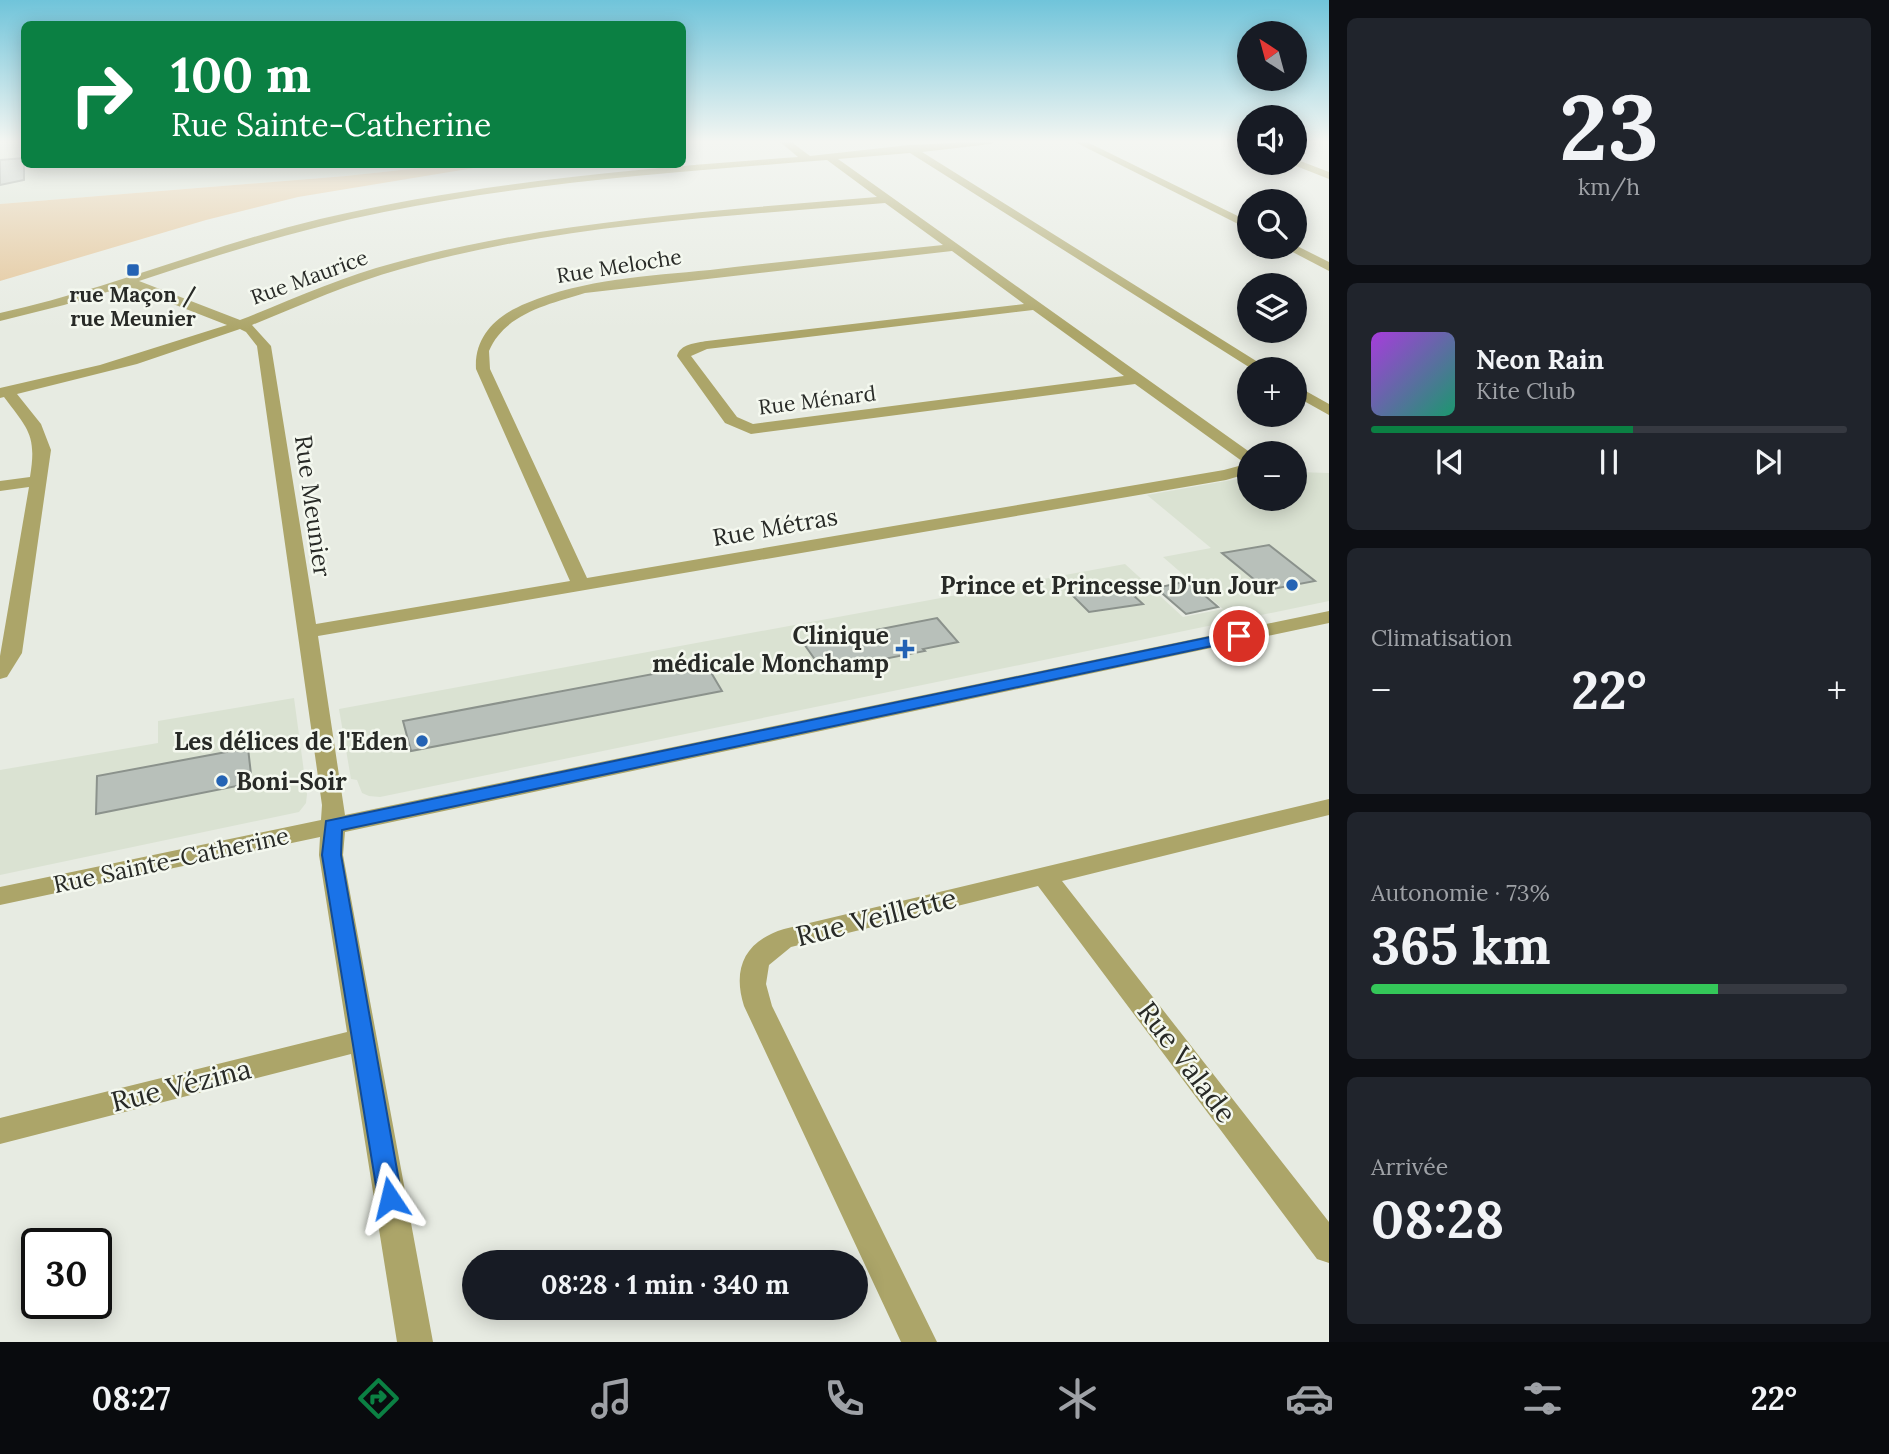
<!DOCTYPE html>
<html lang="fr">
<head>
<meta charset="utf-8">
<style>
	body { margin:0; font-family:Lora,serif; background:#20242c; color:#f1f3f6; height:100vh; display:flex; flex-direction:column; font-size:26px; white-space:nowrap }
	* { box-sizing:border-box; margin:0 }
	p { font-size:23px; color:#9ea1a6 }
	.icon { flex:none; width:38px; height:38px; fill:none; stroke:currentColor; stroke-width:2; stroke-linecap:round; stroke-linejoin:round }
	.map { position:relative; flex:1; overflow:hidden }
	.side { display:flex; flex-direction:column; gap:18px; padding:18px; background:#0d0f14; width:560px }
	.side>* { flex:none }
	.top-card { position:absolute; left:21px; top:21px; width:665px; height:147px; border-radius:10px; box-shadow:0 4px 18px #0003; background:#0b8043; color:#fff; overflow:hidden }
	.needle { width:46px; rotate:324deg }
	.controls { position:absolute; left:1237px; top:21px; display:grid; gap:14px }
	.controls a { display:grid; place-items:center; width:70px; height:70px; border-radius:50%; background:#171b24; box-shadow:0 4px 18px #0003; font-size:35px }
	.speed { position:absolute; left:21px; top:1228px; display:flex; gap:14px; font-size:35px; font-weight:700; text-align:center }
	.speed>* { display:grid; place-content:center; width:91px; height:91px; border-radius:50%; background:#171b24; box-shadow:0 4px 18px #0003; line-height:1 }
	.speed .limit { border:4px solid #111; border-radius:10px; background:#fff; color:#111 }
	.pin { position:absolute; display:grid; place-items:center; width:60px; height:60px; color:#fff; margin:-30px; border:4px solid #fff; border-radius:50%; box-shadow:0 2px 7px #0007 }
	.me { position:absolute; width:77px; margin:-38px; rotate:350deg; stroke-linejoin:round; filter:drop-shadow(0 0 5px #0008) }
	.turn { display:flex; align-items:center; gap:24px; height:147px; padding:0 35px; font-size:32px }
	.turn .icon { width:91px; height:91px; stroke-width:2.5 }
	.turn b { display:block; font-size:49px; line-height:60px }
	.big { font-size:52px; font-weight:700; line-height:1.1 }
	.side .card { flex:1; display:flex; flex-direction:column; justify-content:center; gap:10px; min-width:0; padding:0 24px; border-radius:10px; background:#20242c }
	.side .dial { align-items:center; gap:0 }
	.dial b { font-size:91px; line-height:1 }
	.song { display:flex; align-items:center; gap:21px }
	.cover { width:84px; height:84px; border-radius:10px; background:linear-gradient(135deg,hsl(280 70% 55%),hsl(160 70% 35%)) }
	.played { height:7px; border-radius:4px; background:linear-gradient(90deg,#0b8043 55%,#363941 55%) }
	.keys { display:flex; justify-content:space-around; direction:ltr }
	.heat { display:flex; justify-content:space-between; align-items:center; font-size:38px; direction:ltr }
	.charge { height:10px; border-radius:5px; background:linear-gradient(90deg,#34c759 73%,#363941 0) }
	.trip { position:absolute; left:462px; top:1250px; width:406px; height:70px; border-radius:35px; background:#171b24; box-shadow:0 4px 18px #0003; font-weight:700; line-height:70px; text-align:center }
	.tabs { display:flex; height:112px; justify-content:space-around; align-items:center; background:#090b0e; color:#9ea1a6 }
	.tabs .icon { width:49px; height:49px }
	.tabs .on { color:#0b8043 }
	.tabs b { font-size:32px; color:#f1f3f6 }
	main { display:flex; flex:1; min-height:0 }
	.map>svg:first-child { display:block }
	.built { fill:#dae2d2 }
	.green { fill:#e3c394 }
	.building { fill:#b8c0ba; stroke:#8b928c; stroke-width:2 }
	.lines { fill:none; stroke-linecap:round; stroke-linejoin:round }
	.minor { fill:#aca569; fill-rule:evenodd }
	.route { fill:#1a73e8; stroke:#114b97; stroke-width:2 }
	.poi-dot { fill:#2463b4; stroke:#f4f8ef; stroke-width:2.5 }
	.labels { text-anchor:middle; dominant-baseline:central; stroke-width:5; stroke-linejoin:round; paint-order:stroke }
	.far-street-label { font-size:21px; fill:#282a27; stroke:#f4f8ef }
	.far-poi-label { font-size:21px; font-weight:bold; fill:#282a27; stroke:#f4f8ef }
	.street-label { font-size:24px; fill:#282a27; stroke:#f4f8ef }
	.poi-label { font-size:24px; font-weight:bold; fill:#282a27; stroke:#f4f8ef; text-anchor:end }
	.near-street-label { font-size:28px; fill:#282a27; stroke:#f4f8ef }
</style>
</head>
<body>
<main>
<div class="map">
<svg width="1329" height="1342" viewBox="0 0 1329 1342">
	<rect width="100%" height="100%" fill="#e7ebe2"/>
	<g class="built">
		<path d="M0,141H24V164L447,165L346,176L0,204Z"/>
		<path d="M1295,472L1329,473V601L380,797L369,796L362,793L357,780L351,779L339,709L1125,564L1183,617L1223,609L1163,557L1211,548L1147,495L1249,477L1250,499H1295Z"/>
		<path d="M294,698L307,794L306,803L299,812L0,875V770L158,743V721Z"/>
	</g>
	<path class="green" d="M447,165H492L298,197L206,220L0,281V204L346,176Z"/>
	<g class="building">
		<path d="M24,158V180L0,185V160Z"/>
		<path d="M1269,545L1315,581L1267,590L1222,553Z"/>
		<path d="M1188,581L1218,607L1186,614L1156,588Z"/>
		<path d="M1121,584L1143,604L1089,612L1070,593Z"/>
		<path d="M937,618L958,642L923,649L925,651L823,671L804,644Z"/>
		<path d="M706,664L722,691L411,751L403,721Z"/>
		<path d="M248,748L252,783L96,814L97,776Z"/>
	</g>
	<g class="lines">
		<g class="minor">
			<path d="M779,141H790L810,156L909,145L996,141L991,144L922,152L1269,369H1252L910,153L838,159L1251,453L1250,473L1226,480L318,636L345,815L1329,611V623L345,832L343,855L433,1342H397L351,1054L0,1144V1118L347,1032L319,855L320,837L0,905V887L321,820L322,805L257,346L246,332L240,329L137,364L17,394L41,424L51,450L22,653L7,677L0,679V656L29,487L0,491V481L30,477C37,435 28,429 4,397L0,398V388L100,365L227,325L127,286L64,305L0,321V313C109,289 212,245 320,219C477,182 638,169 798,157ZM827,160L877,197C715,211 552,220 394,263C341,277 291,300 240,320L139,281C220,254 300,229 384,212C530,182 680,172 827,160ZM885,203L943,245C865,253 787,261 710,270C648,276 584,279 527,303C497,315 474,336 476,369L570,581L316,624L271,346L252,325C301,305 350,283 401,269C558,224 723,217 885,203ZM952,251L1024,304L707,341C696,343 680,344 677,356L725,423L751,434L1135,384L1246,464L1224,470L587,578L490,369L489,351C505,313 550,304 585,293ZM1033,310L1124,376L753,424L737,417L691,356L707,349Z"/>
			<path d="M1073,141H1085L1250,222V230Z"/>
			<path d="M1241,141H1250V145L1243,143Z"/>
			<path d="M1295,159L1329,172V179L1291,164L1295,163Z"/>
			<path d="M1295,245L1329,262V271L1283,247Z"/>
			<path d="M1295,385L1329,404V415L1295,396Z"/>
			<path d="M1329,799V815L1062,881L1329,1222V1263L1317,1259L1038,886L791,947L769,965L766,984L772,1006L937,1342H901L744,1006C732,968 745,941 784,929Z"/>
		</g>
	</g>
	<linearGradient id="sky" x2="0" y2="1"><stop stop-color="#70c4da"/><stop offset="0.43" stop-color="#f4f6f2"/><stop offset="1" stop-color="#f4f6f2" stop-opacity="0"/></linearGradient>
	<rect width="1329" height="329" fill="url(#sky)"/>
	<path class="route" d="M1239,631L1247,636L1245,639L342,830L341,855L402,1198L399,1205L390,1209L381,1205L378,1198L322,855L326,821Z"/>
	<g class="poi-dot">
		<rect x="126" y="263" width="14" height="14" rx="3.5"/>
		<circle cx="1292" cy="585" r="7"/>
		<path d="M901.5 638.5h7v7h7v7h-7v7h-7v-7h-7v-7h7z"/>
		<circle cx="422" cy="741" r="7"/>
		<circle cx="222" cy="781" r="7"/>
	</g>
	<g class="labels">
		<g class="far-street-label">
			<text transform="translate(619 266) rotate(-9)">Rue Meloche</text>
			<text transform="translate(309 277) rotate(-20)">Rue Maurice</text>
			<text transform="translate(817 400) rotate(-7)">Rue Ménard</text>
		</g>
		<g class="far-poi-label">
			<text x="133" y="294">rue Maçon /<tspan x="133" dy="24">rue Meunier</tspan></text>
		</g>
		<g class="street-label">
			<text transform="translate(313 506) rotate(82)">Rue Meunier</text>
			<text transform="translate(775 527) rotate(-10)">Rue Métras</text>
			<text transform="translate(171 860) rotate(-12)">Rue Sainte-Catherine</text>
		</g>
		<g class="poi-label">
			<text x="1278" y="585">Prince et Princesse D'un Jour</text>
			<text x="889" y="635">Clinique<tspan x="889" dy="28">médicale Monchamp</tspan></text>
			<text x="408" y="741">Les délices de l'Eden</text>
			<text x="236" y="781" text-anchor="start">Boni-Soir</text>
		</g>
		<g class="near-street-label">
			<text transform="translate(876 917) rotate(-14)">Rue Veillette</text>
			<text transform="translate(1187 1062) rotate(53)">Rue Valade</text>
			<text transform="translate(181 1085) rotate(-14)">Rue Vézina</text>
		</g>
	</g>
</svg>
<div class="controls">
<a><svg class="needle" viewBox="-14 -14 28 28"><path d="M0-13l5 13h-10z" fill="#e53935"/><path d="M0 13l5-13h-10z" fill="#9ea1a6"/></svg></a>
<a><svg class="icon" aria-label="sound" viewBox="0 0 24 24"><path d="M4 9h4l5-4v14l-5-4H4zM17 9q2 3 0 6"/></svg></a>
<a><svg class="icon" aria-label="search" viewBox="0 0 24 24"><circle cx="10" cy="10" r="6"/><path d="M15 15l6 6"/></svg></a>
<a><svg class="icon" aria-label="layers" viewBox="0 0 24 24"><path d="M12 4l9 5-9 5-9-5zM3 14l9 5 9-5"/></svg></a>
<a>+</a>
<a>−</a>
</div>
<div class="speed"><div class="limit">30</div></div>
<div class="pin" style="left:1239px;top:636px;background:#d93025"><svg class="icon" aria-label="arrive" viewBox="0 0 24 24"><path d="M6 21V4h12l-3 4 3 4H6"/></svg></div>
<svg class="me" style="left:390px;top:1198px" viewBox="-20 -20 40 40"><path d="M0-17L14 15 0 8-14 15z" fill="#1a73e8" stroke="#fff" stroke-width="4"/></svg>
<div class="trip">08:28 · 1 min · 340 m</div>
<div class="top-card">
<div class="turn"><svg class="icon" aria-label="right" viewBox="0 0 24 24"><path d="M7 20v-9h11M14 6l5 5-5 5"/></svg><div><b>100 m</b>Rue Sainte-Catherine</div></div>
</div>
</div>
<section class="side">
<div class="card dial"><b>23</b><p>km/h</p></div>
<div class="card">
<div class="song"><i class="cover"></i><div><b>Neon Rain</b><p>Kite Club</p></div></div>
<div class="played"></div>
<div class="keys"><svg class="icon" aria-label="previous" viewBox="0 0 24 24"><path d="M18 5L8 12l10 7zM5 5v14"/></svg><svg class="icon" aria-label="pause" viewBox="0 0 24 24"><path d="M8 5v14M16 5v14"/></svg><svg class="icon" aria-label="next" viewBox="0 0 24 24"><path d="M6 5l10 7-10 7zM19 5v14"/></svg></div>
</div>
<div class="card"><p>Climatisation</p>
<div class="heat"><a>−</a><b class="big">22°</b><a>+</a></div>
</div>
<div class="card"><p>Autonomie · 73%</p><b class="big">365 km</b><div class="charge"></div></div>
<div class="card"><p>Arrivée</p><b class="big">08:28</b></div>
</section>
</main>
<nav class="tabs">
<b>08:27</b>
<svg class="icon on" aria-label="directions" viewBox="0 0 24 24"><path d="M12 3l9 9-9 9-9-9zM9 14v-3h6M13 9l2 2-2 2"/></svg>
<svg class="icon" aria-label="music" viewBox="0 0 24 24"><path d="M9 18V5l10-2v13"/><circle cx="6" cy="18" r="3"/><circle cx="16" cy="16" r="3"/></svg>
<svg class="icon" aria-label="phone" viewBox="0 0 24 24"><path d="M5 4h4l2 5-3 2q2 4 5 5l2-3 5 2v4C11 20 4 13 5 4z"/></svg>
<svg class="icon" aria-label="climate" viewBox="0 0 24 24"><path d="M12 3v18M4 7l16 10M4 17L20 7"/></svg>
<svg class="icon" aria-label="car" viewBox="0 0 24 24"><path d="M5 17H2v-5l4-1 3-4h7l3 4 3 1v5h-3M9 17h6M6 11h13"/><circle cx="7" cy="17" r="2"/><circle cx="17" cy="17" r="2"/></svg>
<svg class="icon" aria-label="filters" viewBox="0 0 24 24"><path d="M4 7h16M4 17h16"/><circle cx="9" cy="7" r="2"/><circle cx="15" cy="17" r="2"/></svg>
<b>22°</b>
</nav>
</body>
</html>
